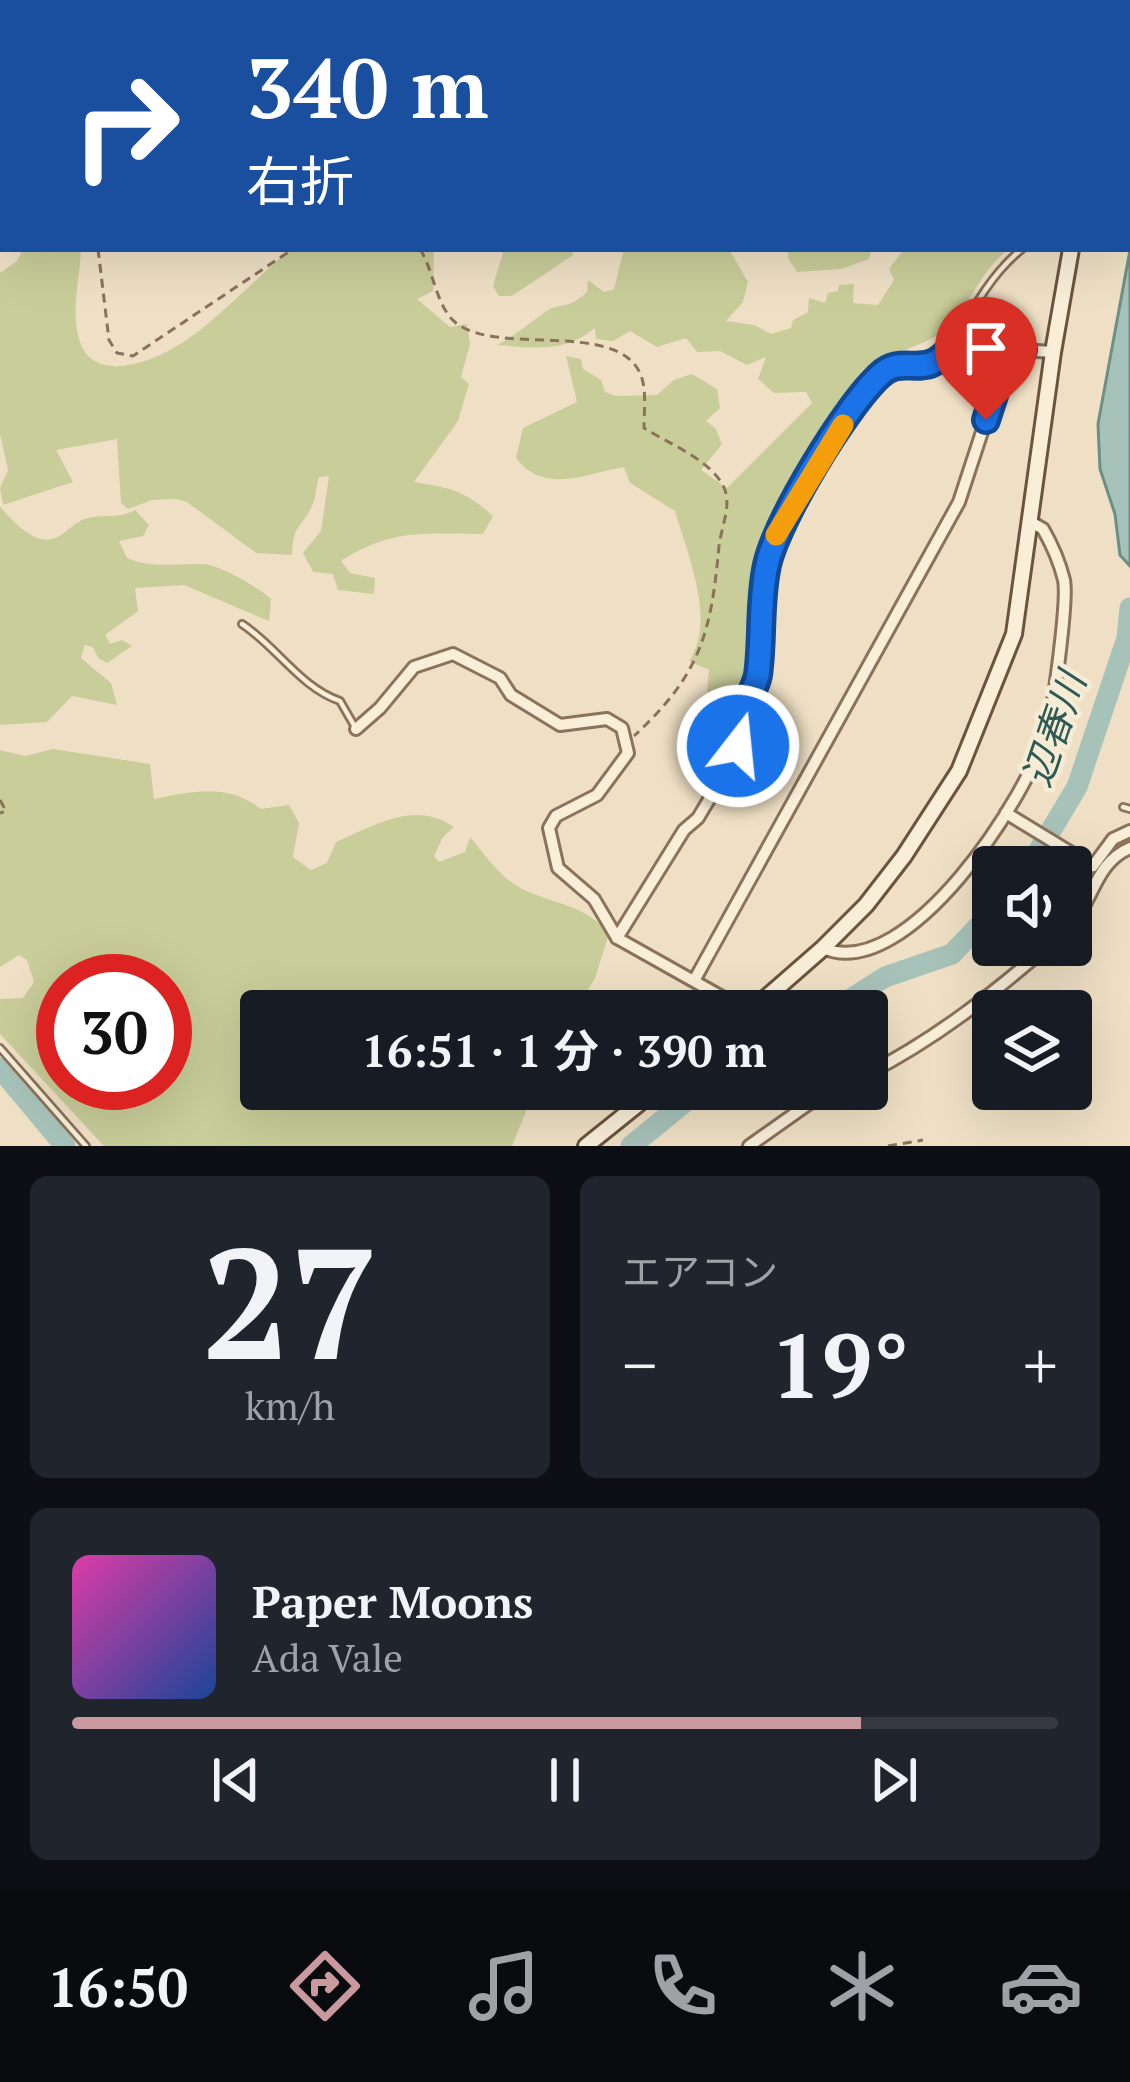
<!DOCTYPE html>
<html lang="ja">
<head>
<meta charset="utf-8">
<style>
	body { margin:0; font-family:"PT Serif","Noto Sans JP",serif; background:#20242c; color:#f1f3f6; height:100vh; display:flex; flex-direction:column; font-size:45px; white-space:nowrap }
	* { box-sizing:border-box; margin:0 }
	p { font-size:39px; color:#9ea1a6 }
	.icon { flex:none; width:66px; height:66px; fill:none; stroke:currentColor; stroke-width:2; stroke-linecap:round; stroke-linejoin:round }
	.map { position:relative; height:1146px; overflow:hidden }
	.sheet { display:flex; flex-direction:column; gap:30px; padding:30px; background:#0d0f14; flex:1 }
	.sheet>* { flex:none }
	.guide { position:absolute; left:0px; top:0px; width:1131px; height:252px; box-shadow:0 12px 48px #0002; background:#1a4fa0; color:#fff; overflow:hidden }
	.buttons { position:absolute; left:972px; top:846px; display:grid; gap:24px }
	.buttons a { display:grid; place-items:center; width:120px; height:120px; border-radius:12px; background:#171b24; box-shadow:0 12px 48px #0002; font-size:60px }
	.speed { position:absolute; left:36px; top:954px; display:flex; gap:24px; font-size:60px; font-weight:700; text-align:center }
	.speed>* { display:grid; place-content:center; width:156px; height:156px; border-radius:50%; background:#171b24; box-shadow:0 12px 48px #0002; line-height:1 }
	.speed .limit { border:18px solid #d22; background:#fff; color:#111 }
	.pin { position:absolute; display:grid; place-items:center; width:102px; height:102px; color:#fff; margin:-123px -51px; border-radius:50% 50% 50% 0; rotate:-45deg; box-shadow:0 0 12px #0007 }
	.pin .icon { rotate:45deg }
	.me { position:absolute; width:132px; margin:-66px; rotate:16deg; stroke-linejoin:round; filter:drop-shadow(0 0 9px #0008) }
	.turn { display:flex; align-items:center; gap:42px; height:252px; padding:0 48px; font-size:54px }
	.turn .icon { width:156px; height:156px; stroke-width:2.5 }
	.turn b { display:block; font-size:84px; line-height:102px }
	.big { font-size:90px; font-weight:700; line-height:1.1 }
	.sheet .card { flex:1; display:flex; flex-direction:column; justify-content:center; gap:18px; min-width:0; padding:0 42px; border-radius:18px; background:#20242c }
	.sheet .dial { align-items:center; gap:0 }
	.dial b { font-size:156px; line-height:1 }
	.song { display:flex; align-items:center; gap:36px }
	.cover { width:144px; height:144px; border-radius:18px; background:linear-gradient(135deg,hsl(320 70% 55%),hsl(220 70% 35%)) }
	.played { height:12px; border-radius:6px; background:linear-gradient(90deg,#c9999d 80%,#363941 80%) }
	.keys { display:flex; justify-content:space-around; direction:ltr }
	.heat { display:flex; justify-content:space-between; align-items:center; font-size:66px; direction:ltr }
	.sheet .tiles { flex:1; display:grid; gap:30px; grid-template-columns:1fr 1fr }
	.card:last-child { grid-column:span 2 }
	.trip { position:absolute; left:240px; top:990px; width:648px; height:120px; border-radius:12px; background:#171b24; box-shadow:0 12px 48px #0002; font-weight:700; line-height:120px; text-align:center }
	.dock { display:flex; height:192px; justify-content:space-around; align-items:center; background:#090b0e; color:#9ea1a6 }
	.dock .icon { width:84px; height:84px }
	.dock .on { color:#c9999d }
	.dock b { font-size:54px; color:#f1f3f6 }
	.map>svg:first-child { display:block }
	.green { fill:#c9cd99; fill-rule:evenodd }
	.water { fill:#a7c2b9; stroke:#6d9086; stroke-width:3 }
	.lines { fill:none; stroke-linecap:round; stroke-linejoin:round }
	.river { stroke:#a7c2b9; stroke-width:21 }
	.lane-casing { stroke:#8a725b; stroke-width:10 }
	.street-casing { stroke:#8a725b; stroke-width:16 }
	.secondary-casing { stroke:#6c533e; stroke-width:20 }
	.path { stroke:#8a725b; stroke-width:3; stroke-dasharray:9 6; stroke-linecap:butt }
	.lane { stroke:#f9eed8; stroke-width:4.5 }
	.street { stroke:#f9eed8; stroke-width:10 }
	.secondary { stroke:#f9eed8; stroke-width:14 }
	.route-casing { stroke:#114b97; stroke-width:30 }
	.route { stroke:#1a73e8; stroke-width:21 }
	.slow { stroke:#f59e0b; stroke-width:21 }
	.labels { text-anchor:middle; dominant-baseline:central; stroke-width:9; stroke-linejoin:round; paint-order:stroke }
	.water-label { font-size:39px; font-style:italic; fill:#2e5a55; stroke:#f6ebd5 }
</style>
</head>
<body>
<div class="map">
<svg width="1130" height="1146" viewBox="0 0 1130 1146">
	<rect width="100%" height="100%" fill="#efe0c5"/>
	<g class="green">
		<path d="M23,249H81C80,278 70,314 80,342C94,383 149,363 177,346C210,327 259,276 290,249H434L433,291L417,299L450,327L467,324L470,344L461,377L469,384L458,421L414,482C451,488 464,490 493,516L483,534C425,534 392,528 341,561L350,573L375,578L374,594L338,590L333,574L313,572L303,553L321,531L329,476L319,477C316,486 316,499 311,508C300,530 293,524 292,555L256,553L187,502L176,499L152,500L128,509L121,503L117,439L56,450L73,482L3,505L0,488L8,470L0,434V273L17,261Z"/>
		<path d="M504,249H572L573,255L512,296H499L493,286Z"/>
		<path d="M624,249H729L748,282L743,302L726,321L754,325L771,334L791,328L793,320L808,312L809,298L825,303L828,293L838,291L839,285L854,284L853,303L878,305L894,280L889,269L904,249H1009C981,269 971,305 945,329C923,349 887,351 862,370C832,421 774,495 760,550C746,601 758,660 735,707L720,706L707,694L709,670L689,661C717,621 687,553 675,511L630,483L624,467C584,474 544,495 516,458L523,428L577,402L566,356L581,359L583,369L601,380L605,392L616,396L657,395L674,380L692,374L717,389L720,408L706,421L716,429L722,444L701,470L727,488L812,403L806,392L774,393L758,379L766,357L747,365L720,351L697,352L686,338L657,347L630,331L613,341L596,339L595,328C564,353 535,348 497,345C516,335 528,324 545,312C562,301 567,311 587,292L588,280L604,292L614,289Z"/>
		<path d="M788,249H872L869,259L841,269L797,272L788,258Z"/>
		<path d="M0,506C11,520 36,547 55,538C68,533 74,521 88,518C105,514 119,519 135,510L149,525L143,536L119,541L127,558C154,569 175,563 203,564C218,564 260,588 271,599L269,621L184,585L135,588L138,611L105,635L110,644L122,640L132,646L107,663L98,658L93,647L85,645L81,658L111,683L117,705L72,696L47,722L0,725Z"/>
		<path d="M53,749L150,764L154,799C192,791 229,783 261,809L289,805L299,823L293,857L311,870L327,863L336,842C377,825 414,800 454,827L443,837L434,856L439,862L465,852L470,837C484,853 499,876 517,886C545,903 595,905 608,937L595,978L575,1011H261V1089H535L512,1146H104L0,1034V999L23,998L34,982L27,960L19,955L0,967V750L25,756ZM63,981H165V1083H63Z"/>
	</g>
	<path class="water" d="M1130,250V566L1120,555L1115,514L1100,469L1098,424Z"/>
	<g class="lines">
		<g class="river">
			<path d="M1029,867L1077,787L1127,638L1130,608"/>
			<path d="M832,1011L885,977L952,954L993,911"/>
			<path d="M0,1068L65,1146"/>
			<path d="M631,1146L701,1089"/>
		</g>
		<g class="lane-casing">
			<g id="lane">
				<path d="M1114,3L1117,0"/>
				<path d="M953,345C973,309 990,275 1022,249"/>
				<path d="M242,624C277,647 300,687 340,701L355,727"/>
				<path d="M1123,807L1130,809"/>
				<path d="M0,1048L86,1146"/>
			</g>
		</g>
		<g class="street-casing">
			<g id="street">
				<path d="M644,0L649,3"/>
				<path d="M1128,66H1130"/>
				<path d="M356,729L380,708L414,667L453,654L500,678L511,695L560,725L607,719L622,728L628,753L597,795L556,816L549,828L558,868L594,899L617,938L747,1011"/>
				<path d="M1006,813L1093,866L1113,839L1130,831"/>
				<path d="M1071,926C1094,899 1095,863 1130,848"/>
				<path d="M617,938L684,830L698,818L714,791L724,762L738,746L747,704L756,684L762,590L781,522L855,405L882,373L894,367L931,366L952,346L1053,352"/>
				<path d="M823,948C907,985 1030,795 1048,726C1054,704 1068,600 1064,580C1060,564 1051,543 1043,529L1031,522"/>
				<path d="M695,979L959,502L998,383L1023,350"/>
				<path d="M867,1074C934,1040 993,994 1049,945"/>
				<path d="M749,1146L807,1105L838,1089"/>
			</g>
		</g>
		<g class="secondary-casing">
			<g id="secondary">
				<path d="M1128,129L1130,127"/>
				<path d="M751,1011L823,948L866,905L904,856L959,771L1014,634L1053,352L1071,249"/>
				<path d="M586,1146L657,1089"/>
			</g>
		</g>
		<g class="path">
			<path d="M98,249L109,340L117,353L133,356L293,249"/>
			<path d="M420,249C434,271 436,307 456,323C498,356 615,320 640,373C647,388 644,412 644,428C669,444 714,461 725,490C731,508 721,528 719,546C711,633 701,674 634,736"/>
			<path d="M0,800L6,811L0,813"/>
			<path d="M888,1146L923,1140"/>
		</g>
		<use href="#lane" class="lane"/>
		<use href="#street" class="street"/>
		<use href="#secondary" class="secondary"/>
	</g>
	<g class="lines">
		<g class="route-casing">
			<path id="route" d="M738,746C741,731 742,715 748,701C751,692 756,685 758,675C763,639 759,601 767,565C777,520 846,406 880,375C904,352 925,383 952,346L1023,350L998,383L986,420"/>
		</g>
		<use href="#route" class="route"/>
		<path class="slow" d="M776,535L843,425"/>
	</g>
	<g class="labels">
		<g class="water-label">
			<text transform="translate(1053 729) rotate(-71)">辺春川</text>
		</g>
	</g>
</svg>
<div class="buttons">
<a><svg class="icon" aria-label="sound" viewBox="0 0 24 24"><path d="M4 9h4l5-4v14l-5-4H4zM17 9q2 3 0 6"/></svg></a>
<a><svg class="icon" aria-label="layers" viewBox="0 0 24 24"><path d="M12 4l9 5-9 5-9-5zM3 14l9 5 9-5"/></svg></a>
</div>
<div class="speed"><div class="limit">30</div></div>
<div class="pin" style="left:986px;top:420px;background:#d93025"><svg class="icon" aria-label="arrive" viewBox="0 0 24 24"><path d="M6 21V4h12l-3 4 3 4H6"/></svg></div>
<svg class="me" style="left:738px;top:746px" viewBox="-20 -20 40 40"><circle r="17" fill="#1a73e8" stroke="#fff" stroke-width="3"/><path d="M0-11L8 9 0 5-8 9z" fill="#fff"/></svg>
<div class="trip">16:51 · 1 分 · 390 m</div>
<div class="guide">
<div class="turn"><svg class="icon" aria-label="right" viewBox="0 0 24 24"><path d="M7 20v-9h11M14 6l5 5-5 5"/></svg><div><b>340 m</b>右折</div></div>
</div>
</div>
<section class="sheet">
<div class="tiles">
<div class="card dial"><b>27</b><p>km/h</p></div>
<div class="card"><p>エアコン</p>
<div class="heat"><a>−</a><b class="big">19°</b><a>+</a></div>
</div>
<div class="card">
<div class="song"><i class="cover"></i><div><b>Paper Moons</b><p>Ada Vale</p></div></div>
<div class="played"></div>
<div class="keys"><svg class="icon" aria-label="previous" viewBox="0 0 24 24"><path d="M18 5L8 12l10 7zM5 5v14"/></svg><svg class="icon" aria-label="pause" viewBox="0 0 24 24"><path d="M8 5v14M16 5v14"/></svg><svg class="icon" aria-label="next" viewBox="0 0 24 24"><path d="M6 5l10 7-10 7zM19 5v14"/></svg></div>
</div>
</div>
</section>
<nav class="dock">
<b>16:50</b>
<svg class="icon on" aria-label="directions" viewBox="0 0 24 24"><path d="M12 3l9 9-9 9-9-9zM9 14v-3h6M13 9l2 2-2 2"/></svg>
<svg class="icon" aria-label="music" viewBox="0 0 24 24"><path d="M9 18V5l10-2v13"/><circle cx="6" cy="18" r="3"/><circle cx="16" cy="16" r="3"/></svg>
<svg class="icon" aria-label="phone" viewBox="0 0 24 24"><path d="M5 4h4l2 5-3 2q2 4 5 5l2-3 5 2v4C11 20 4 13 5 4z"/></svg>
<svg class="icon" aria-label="climate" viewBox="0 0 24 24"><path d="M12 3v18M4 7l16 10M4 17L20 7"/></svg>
<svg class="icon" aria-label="car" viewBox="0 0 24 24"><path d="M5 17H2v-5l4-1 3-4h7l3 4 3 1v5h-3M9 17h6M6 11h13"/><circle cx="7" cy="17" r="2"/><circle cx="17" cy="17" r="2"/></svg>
</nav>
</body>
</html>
